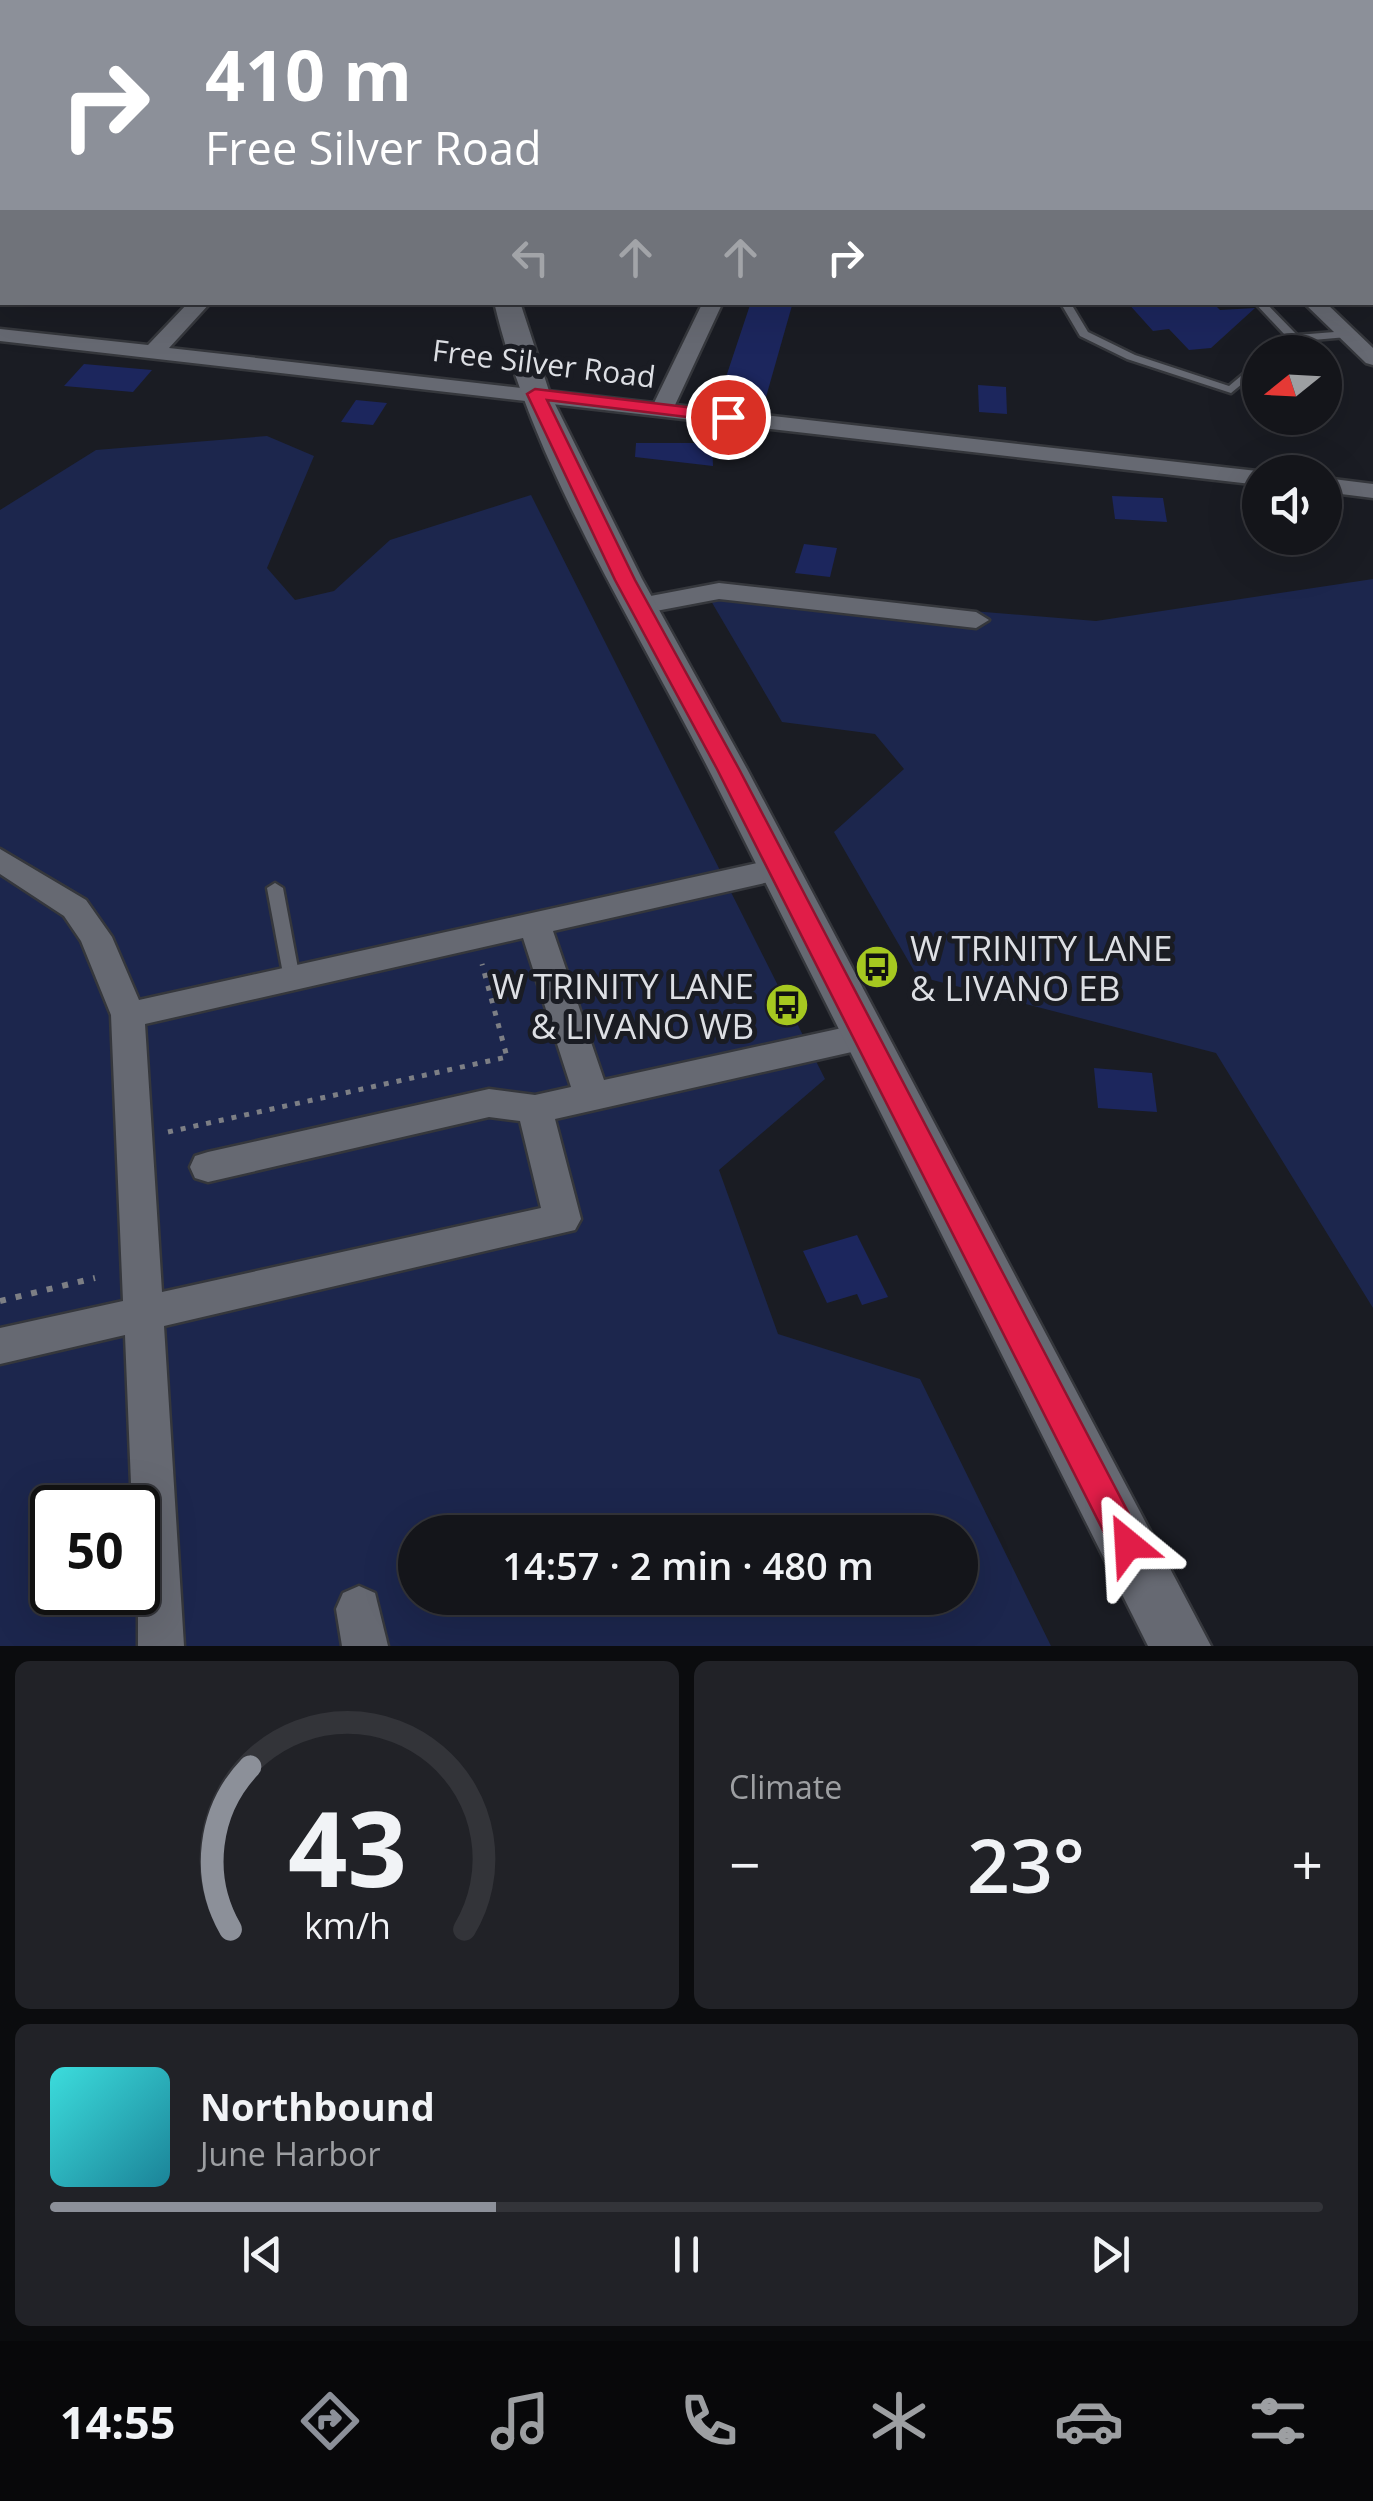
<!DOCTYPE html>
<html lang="en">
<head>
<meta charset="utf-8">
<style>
	body { margin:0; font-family:"Open Sans",sans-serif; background:#212227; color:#f1f3f6; height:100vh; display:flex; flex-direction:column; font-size:38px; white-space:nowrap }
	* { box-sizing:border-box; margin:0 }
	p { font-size:32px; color:#9d9fa2 }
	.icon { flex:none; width:55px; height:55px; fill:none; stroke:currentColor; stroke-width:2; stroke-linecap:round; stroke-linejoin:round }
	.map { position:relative; height:1646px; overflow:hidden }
	.sheet { display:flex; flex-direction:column; gap:15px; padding:15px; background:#0b0c0e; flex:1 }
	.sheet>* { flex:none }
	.guide { position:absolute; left:0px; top:0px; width:1375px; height:305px; box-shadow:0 10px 40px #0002,0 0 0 2px #333439; background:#8c9099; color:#fff; overflow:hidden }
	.needle { width:65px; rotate:252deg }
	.fabs { position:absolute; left:1242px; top:335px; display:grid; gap:20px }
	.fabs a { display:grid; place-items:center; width:100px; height:100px; border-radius:50%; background:#14151a; box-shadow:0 10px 40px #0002,0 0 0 2px #333439; font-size:50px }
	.speed { position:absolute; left:30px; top:1485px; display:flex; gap:20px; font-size:50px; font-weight:700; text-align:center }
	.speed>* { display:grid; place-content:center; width:130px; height:130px; border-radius:50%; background:#14151a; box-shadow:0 10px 40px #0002,0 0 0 2px #333439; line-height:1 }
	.speed .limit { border:5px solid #111; border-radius:15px; background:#fff; color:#111 }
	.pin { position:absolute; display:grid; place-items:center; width:85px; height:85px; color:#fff; margin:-42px; border:5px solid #fff; border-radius:50%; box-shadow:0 2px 10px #0007 }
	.me { position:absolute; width:110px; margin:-55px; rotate:333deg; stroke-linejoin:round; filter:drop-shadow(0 0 8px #0008) }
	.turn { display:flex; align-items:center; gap:35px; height:210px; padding:0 40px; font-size:45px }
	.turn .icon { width:130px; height:130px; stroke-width:2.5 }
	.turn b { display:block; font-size:70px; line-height:85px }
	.lanes { display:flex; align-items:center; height:95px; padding:0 40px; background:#0003; justify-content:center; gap:50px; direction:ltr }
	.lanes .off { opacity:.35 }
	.big { font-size:75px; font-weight:600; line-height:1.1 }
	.sheet .tile { flex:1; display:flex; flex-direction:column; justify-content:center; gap:15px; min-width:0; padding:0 35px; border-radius:15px; background:#212227 }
	.sheet .dial { align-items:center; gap:0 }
	.dial svg { height:260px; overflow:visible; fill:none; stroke:#333439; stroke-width:7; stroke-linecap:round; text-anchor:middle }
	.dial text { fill:#f1f3f6; stroke:none }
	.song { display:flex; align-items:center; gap:30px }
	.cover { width:120px; height:120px; border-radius:15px; background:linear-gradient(135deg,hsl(180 70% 55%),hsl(190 70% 35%)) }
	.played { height:10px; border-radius:5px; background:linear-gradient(90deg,#8c9099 35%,#333439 35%) }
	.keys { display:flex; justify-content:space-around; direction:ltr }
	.heat { display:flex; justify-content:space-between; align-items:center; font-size:55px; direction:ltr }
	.sheet .tiles { flex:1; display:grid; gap:15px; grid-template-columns:1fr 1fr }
	.tile:last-child { grid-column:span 2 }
	.trip { position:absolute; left:398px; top:1515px; width:580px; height:100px; border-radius:50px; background:#14151a; box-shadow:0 10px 40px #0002,0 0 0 2px #333439; font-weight:600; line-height:100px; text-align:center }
	.tabs { display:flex; height:160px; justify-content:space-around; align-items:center; background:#08080a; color:#9d9fa2 }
	.tabs .icon { width:70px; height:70px }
	.tabs .on { color:#8c9099 }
	.tabs b { font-size:45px; color:#f1f3f6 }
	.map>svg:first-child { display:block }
	.green { fill:#1c264d; fill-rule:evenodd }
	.building { fill:#1c265d }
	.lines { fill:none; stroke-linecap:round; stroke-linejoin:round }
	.lane-casing { stroke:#35373c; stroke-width:5 }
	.street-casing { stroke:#35373c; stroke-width:5 }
	.secondary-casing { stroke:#35373c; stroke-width:5 }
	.primary-casing { stroke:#35373c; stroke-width:5 }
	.path-far1 { stroke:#7d7f85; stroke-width:5; stroke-dasharray:5 8; stroke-linecap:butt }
	.path { stroke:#7d7f85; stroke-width:6; stroke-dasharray:6 10; stroke-linecap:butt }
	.lane { fill:#666972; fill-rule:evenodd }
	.street { fill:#666972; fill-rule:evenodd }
	.secondary { fill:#666972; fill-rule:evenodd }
	.primary { fill:#6a7abf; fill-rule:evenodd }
	.route { fill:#e11d48; stroke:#92132f; stroke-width:2.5 }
	.labels { text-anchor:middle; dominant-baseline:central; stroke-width:10; stroke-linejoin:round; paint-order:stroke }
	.far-street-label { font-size:30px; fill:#dddfe4; stroke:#1a1c23 }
	.poi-label { font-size:35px; fill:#dddfe4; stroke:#1a1c23; text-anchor:start }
</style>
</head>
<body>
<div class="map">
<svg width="1373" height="1646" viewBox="0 0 1373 1646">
	<rect width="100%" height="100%" fill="#1a1c23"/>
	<g class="green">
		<path d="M472,0H1373V124L1372,2H467Z"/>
		<path d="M267,436L314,456L267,568L295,600L334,591L390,540L531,495L825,1079L719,1170L778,1334L920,1379L1051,1646H0V510L96,450ZM52,1508H138V1592H52ZM415,1532H960V1598H415Z"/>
		<path d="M1373,579V1308L1216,1053L917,976L834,832L904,769L875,734L782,722L704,589L1096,621Z"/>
	</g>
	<g class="building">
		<path d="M751,302H793L766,397L722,389Z"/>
		<path d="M1127,302H1212L1220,310L1255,308L1211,348L1189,350L1169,329L1153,331Z"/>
		<path d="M84,364L152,370L133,392L64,386Z"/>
		<path d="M978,385L1006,387L1007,414L979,412Z"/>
		<path d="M356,400L387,403L373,425L341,422Z"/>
		<path d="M636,443H712L713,466L635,457Z"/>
		<path d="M1112,496L1163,498L1167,522L1115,519Z"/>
		<path d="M804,544L837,548L830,577L795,573Z"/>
		<path d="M1094,1068L1152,1073L1157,1112L1098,1108Z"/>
		<path d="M857,1235L888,1297L862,1305L857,1294L827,1303L803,1251Z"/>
	</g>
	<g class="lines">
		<g class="lane-casing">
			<g id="lane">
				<rect x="0" y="11" width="2" height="5"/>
				<rect x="0" y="119" width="2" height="4"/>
				<rect x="1372" y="143" width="1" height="6"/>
				<path d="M2,197V204L0,205V198Z"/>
				<rect x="1372" y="207" width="1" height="6"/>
				<rect x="1372" y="273" width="1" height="6"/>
				<path d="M1060,302H1070L1088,332L1135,355L1229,386L1260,360V369L1231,393L1127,359L1080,336Z"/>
				<path d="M1254,302H1265L1297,335L1347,331L1352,334L1347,337L1290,342L1278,352H1267L1286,336Z"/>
				<path d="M275,883L283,888L300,979L298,983H286L284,979L267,888Z"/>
			</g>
		</g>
		<g class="street-casing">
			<g id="street">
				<path d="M419,0H438L439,2H421Z"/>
				<rect x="0" y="237" width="2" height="12"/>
				<path d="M189,302H211L169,348L654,403L703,302H723L675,405L1266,472H1260V485L0,341V329L148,345Z"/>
				<path d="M1303,302H1325L1373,348V365L1366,363Z"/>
				<path d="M1325,478L1373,484V498L1325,492Z"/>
				<path d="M719,583L976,612L989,620L976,628L719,599L640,614L627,606L640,598Z"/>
				<path d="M0,849L86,900L112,937L139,1000L780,858L791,861L795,869L791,877L553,931L604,1080L865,1023L877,1027L882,1036L877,1045L865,1049L555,1119L581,1219L575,1230L164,1326L184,1646H138V1508H132L125,1335L0,1364V1328L123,1301L111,1015L81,941L64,916L0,874ZM523,938L571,1087L535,1095L489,1089L208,1152L195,1156L190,1167L195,1178L208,1182L489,1117L520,1121L541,1208L162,1292L145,1024Z"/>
				<path d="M359,1586L375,1593L388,1646H342L336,1609L343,1593Z"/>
			</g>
		</g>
		<g class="secondary-casing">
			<path id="secondary" d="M494,302H520L550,394L642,579L747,769L1211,1646H1148C1002,1355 857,1065 711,774C636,625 532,465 494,302Z"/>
		</g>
		<g class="primary-casing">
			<path id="primary" d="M263,0H291L293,2H265Z"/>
		</g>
		<path class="path-far1" d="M168,1132L507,1057L482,964"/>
		<path class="path" d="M0,1301L95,1278"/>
		<use href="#lane" class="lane"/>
		<use href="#street" class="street"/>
		<use href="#secondary" class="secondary"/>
		<use href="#primary" class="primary"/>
	</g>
	<path class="route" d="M535,389L728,412L736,417L728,422L547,400L635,580L739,769L1139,1533L1144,1544L1139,1556L1128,1561L1116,1556L717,769L615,580L527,394Z"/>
	<defs>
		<g id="bus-disc" transform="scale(2.25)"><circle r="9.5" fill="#a6c820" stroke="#1a1c23"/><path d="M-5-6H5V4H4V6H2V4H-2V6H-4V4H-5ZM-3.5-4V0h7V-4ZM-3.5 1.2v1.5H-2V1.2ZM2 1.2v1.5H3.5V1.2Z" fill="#111"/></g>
	</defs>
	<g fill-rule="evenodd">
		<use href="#bus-disc" x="877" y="967"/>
		<use href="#bus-disc" x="787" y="1005"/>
	</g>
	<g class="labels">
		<g class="far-street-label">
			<text transform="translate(544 363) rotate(7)">Free Silver Road</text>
		</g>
		<g class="poi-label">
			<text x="910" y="947">W TRINITY LANE<tspan x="910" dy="40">&amp; LIVANO EB</tspan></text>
			<text x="754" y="985" text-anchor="end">W TRINITY LANE<tspan x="754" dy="40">&amp; LIVANO WB</tspan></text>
		</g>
	</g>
</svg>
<div class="fabs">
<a><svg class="needle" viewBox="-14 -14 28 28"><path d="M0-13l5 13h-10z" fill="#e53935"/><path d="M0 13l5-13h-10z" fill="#9d9fa2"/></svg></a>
<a><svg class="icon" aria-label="sound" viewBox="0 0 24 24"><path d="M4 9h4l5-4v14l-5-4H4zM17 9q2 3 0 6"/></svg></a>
</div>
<div class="speed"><div class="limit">50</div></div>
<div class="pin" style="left:728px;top:417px;background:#d93025"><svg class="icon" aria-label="arrive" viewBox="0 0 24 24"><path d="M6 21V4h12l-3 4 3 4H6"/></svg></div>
<svg class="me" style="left:1128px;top:1544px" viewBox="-20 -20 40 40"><path d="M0-17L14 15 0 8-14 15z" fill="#e11d48" stroke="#fff" stroke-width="4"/></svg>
<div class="trip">14:57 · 2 min · 480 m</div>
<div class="guide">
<div class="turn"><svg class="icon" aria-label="right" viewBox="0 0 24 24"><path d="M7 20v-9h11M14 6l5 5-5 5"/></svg><div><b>410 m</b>Free Silver Road</div></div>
<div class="lanes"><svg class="icon off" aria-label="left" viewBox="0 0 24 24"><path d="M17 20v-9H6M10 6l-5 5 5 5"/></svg><svg class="icon off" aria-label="ahead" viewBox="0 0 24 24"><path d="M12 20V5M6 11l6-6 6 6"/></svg><svg class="icon off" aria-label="ahead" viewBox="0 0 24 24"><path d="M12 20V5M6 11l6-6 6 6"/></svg><svg class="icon" aria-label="right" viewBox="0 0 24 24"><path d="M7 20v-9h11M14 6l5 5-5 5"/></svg></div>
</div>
</div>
<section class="sheet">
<div class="tiles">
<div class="tile dial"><svg viewBox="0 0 100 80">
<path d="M14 69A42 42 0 1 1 86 69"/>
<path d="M14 69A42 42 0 0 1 20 19" stroke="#8c9099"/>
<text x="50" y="56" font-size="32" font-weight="700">43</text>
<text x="50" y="72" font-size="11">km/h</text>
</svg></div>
<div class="tile"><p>Climate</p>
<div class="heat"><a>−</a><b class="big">23°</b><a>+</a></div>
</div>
<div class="tile">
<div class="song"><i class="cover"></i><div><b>Northbound</b><p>June Harbor</p></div></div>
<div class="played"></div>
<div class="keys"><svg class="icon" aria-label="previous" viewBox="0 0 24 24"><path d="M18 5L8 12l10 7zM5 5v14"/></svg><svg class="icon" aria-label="pause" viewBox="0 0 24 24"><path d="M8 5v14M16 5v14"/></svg><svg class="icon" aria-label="next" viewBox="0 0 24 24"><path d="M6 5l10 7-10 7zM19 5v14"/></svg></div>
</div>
</div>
</section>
<nav class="tabs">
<b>14:55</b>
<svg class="icon on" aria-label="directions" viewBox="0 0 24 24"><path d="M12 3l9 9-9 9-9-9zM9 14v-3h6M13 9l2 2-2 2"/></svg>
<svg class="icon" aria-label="music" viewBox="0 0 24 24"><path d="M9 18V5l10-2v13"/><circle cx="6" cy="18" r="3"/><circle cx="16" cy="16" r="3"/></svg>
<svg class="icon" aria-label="phone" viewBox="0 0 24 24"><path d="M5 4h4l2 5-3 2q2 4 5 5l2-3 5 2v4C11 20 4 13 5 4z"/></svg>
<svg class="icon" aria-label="climate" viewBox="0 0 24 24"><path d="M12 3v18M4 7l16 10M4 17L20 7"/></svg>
<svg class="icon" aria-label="car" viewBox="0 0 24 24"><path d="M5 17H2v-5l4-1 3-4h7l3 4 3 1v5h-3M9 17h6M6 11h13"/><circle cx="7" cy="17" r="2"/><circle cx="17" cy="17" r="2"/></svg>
<svg class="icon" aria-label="filters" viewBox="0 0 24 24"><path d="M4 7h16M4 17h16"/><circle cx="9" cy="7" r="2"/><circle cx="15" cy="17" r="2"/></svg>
</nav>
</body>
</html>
